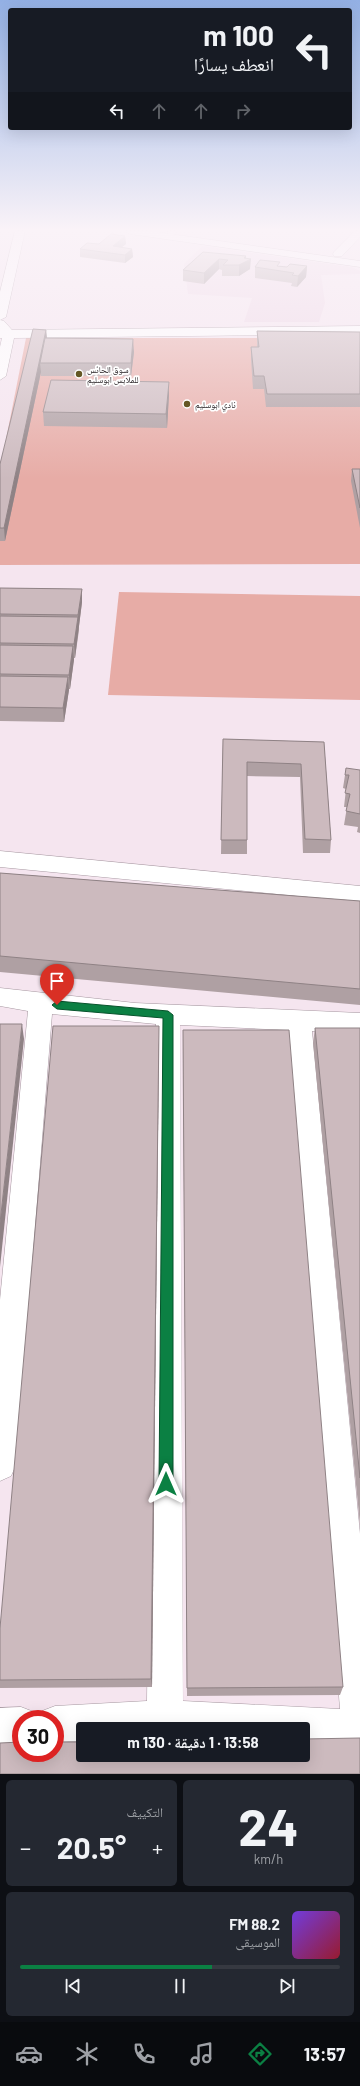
<!DOCTYPE html>
<html lang="ar">
<head>
<meta charset="utf-8">
<style>
	body { margin:0; font-family:Barlow,"Noto Naskh Arabic",sans-serif; background:#242831; color:#f1f3f6; direction:rtl; height:100vh; display:flex; flex-direction:column; font-size:15px; white-space:nowrap }
	* { box-sizing:border-box; margin:0 }
	p { font-size:13px; color:#9ea1a6 }
	.icon { flex:none; width:22px; height:22px; fill:none; stroke:currentColor; stroke-width:2; stroke-linecap:round; stroke-linejoin:round }
	.map { position:relative; height:1774px; overflow:hidden; direction:ltr }
	.side { display:flex; flex-direction:column; gap:6px; padding:6px; background:#0d0f14; flex:1 }
	.side>* { flex:none }
	.banner { position:absolute; left:8px; top:8px; width:344px; height:122px; border-radius:4px; box-shadow:0 4px 16px #0002; direction:rtl; background:#171b24; color:#f1f3f6; overflow:hidden }
	.speed { position:absolute; left:12px; top:1710px; display:flex; gap:8px; font-size:20px; font-weight:700; text-align:center }
	.speed>* { display:grid; place-content:center; width:52px; height:52px; border-radius:50%; background:#171b24; box-shadow:0 4px 16px #0002; line-height:1 }
	.speed .limit { border:6px solid #d22; background:#fff; color:#111 }
	.pin { position:absolute; display:grid; place-items:center; width:34px; height:34px; color:#fff; margin:-41px -17px; border-radius:50% 50% 50% 0; rotate:-45deg; box-shadow:0 0 4px #0007 }
	.pin .icon { rotate:45deg }
	.me { position:absolute; width:44px; margin:-22px; rotate:0deg; stroke-linejoin:round; filter:drop-shadow(0 0 3px #0008) }
	.turn { display:flex; align-items:center; gap:14px; height:84px; padding:0 12px; font-size:18px }
	.turn .icon { width:52px; height:52px; stroke-width:2.5 }
	.turn b { display:block; font-size:28px; line-height:34px }
	.lanes { display:flex; align-items:center; height:38px; padding:0 12px; background:#0003; justify-content:center; gap:20px; direction:ltr }
	.lanes .off { opacity:.35 }
	.big { font-size:30px; font-weight:700; line-height:1.1 }
	.side .tile { flex:1; display:flex; flex-direction:column; justify-content:center; gap:6px; min-width:0; padding:0 14px; border-radius:6px; background:#242831 }
	.side .dial { align-items:center; gap:0 }
	.dial b { font-size:52px; line-height:1 }
	.song { display:flex; align-items:center; gap:12px }
	.cover { width:48px; height:48px; border-radius:6px; background:linear-gradient(135deg,hsl(260 70% 55%),hsl(350 70% 35%)) }
	.played { height:4px; border-radius:2px; background:linear-gradient(90deg,#0b8043 60%,#363941 60%) }
	.keys { display:flex; justify-content:space-around; direction:ltr }
	.heat { display:flex; justify-content:space-between; align-items:center; font-size:22px; direction:ltr }
	.side .tiles { flex:1; display:grid; gap:6px; grid-template-columns:1fr 1fr }
	.tile:last-child { grid-column:span 2 }
	.trip { position:absolute; left:76px; top:1722px; width:234px; height:40px; border-radius:4px; background:#171b24; box-shadow:0 4px 16px #0002; font-weight:700; line-height:40px; text-align:center; direction:rtl }
	.tab-bar { display:flex; height:64px; justify-content:space-around; align-items:center; background:#090b0e; color:#9ea1a6 }
	.tab-bar .icon { width:28px; height:28px }
	.tab-bar .selected { color:#0b8043 }
	.tab-bar b { font-size:18px; color:#f1f3f6 }
	.map>svg:first-child { display:block }
	.built { fill:#edd6e5 }
	.green { fill:#e7aca6 }
	.lines { fill:none; stroke-linecap:round; stroke-linejoin:round }
	.minor-casing { stroke:#a697a0; stroke-width:1 }
	.major-casing { stroke:#a697a0; stroke-width:1 }
	.minor { fill:#fff; fill-rule:evenodd }
	.major { fill:#fff; fill-rule:evenodd }
	.wall { fill:#afa0a3 }
	.shaded-wall { fill:#8f8285 }
	.building { fill:#ccbabe; stroke:#8f8285 }
	.route { fill:#0b8043; stroke:#07532c }
	.poi-dot { fill:#645724; stroke:#fff; stroke-width:1.5 }
	.labels { text-anchor:middle; dominant-baseline:central; stroke-width:3.5; stroke-linejoin:round; paint-order:stroke }
	.far-poi-label { font-size:9px; fill:#272225; stroke:#fff; text-anchor:start }
</style>
</head>
<body>
<div class="map">
<svg width="360" height="1774" viewBox="0 0 360 1774">
	<rect width="100%" height="100%" fill="#f5e5ef"/>
	<path class="built" d="M202,246L351,267L360,271V274L321,275L325,303L319,322H244L252,298L188,294L184,264Z"/>
	<g class="green">
		<path d="M26,338H360V564L0,565V470Z"/>
		<path d="M119,592L360,596V700L108,695Z"/>
	</g>
	<g class="lines">
		<g class="minor-casing">
			<g id="minor">
				<path d="M15,231H25L6,317L0,320L4,321L12,330L360,326V334L14,338L6,376L0,380V347L2,338H0V292Z"/>
				<path d="M168,231H178L172,235L168,234Z"/>
				<path d="M355,231H360V237L342,256H334L333,254L334,252Z"/>
				<path d="M0,851L360,886V902L0,867Z"/>
				<path d="M0,988L135,1003L360,1013V1033L312,1031L360,1534V1746L303,1744V1729H83V1741L55,1742V1719H39L42,1711L55,1706L147,1701L156,1024L52,1014L16,1465L11,1476L0,1481V1300L28,1011L0,1006ZM180,1025L288,1030L340,1709L183,1701Z"/>
				<path d="M21,1707L34,1712L37,1719H21V1743L0,1744V1708Z"/>
			</g>
		</g>
		<g class="major-casing">
			<path id="major" d="M125,231H149L360,261V267L130,234Z"/>
		</g>
		<use href="#minor" class="minor"/>
		<use href="#major" class="major"/>
	</g>
	<g class="wall">
		<path d="M125,236L126,244L121,247L132,249L133,257L125,263L80,257V249L99,244Z"/>
		<path d="M203,252L246,258L250,269L239,276H222V270L219,269L204,284L183,281V270Z"/>
		<path d="M280,266L287,267L307,266L306,277L297,287L291,286L292,283L255,278V267Z"/>
		<path d="M46,330L47,338L134,352L131,376H41V372L5,541H0V464Z"/>
		<path d="M257,331L360,332V407H266L264,389H253L251,360V347H257Z"/>
		<path d="M169,395L167,428L44,426L43,412Z"/>
		<path d="M352,469H360V528L351,481Z"/>
		<path d="M0,588L82,589V602L79,626V630L75,658H74L70,689H69L64,722L0,721Z"/>
		<path d="M223,739L324,742L331,840L330,853H303L300,777L247,776V854H221Z"/>
		<path d="M360,770V833L357,832L358,827L344,825L347,807H344L346,789L343,788L345,775Z"/>
		<path d="M0,873L360,901V1005L0,972Z"/>
		<path d="M315,1028H360V1525L313,1043Z"/>
		<path d="M183,1030L343,1687L340,1695L187,1696Z"/>
		<path d="M159,1041L152,1687L0,1688V1628Z"/>
	</g>
	<g class="shaded-wall">
		<path d="M125,236L126,244L113,254V246Z"/>
		<path d="M132,249L133,257L125,263V255Z"/>
		<path d="M246,256V262L251,259L250,269L239,276V265Z"/>
		<path d="M219,259V269L204,284V273Z"/>
		<path d="M307,266L306,277L297,287L298,276Z"/>
		<path d="M46,330L47,341L40,363L41,372L5,541L4,528Z"/>
		<path d="M133,339L134,352L131,376V363Z"/>
		<path d="M169,382V395L167,428L166,414Z"/>
		<path d="M82,589V602L75,658L74,644Z"/>
		<path d="M73,646L74,660L70,689L69,675Z"/>
		<path d="M68,677L69,690L64,722L63,708Z"/>
		<path d="M22,1024L24,1039L0,1267V1223Z"/>
		<path d="M159,1026V1041L152,1687L151,1679Z"/>
	</g>
	<g class="building">
		<path d="M111,234L125,236L113,246L132,249L125,255L80,249L87,243L99,244Z"/>
		<path d="M203,252L246,256L244,258L251,259L239,265H223L228,260L219,259L204,273L183,270Z"/>
		<path d="M260,260L280,262L277,266L287,267L290,264L307,266L298,276L292,275L294,273L255,267Z"/>
		<path d="M33,329L46,330L4,528H0V464Z"/>
		<path d="M257,331L360,332V394H267L264,376H254L251,347H259Z"/>
		<path d="M45,338L133,339L131,363H40Z"/>
		<path d="M51,380L169,382L166,414L43,412Z"/>
		<path d="M352,469H360V508Z"/>
		<path d="M0,588L82,589L78,615L0,614Z"/>
		<path d="M0,616L78,617L74,644L0,643Z"/>
		<path d="M0,645L73,646L69,675L0,674Z"/>
		<path d="M0,676L68,677L63,708L0,707Z"/>
		<path d="M223,739L324,742L331,840L305,839L301,764L247,762V840H221Z"/>
		<path d="M346,768L360,770V814L346,811L350,794L345,793L349,775H345Z"/>
		<path d="M0,873L360,901V989L0,956Z"/>
		<path d="M0,1024H22L0,1223Z"/>
		<path d="M53,1026H159L151,1679L0,1680V1628Z"/>
		<path d="M315,1028H360V1478Z"/>
		<path d="M183,1030H289L343,1687L187,1688Z"/>
		<path d="M360,1738V1774H0V1743L21,1742V1753H55V1742H83V1755H303V1739Z"/>
	</g>
	<linearGradient id="sky" x2="0" y2="1"><stop stop-color="#93b0e4"/><stop offset="0.48" stop-color="#faf3f8"/><stop offset="1" stop-color="#faf3f8" stop-opacity="0"/></linearGradient>
	<rect width="360" height="479" fill="url(#sky)"/>
	<path class="route" d="M57,1001L168,1011L173,1015V1484L171,1489L166,1491L161,1489L159,1484L163,1018L57,1009L52,1005Z"/>
	<g class="poi-dot">
		<circle cx="79" cy="374" r="4"/>
		<circle cx="187" cy="404" r="4"/>
	</g>
	<g class="labels">
		<g class="far-poi-label">
			<text x="87" y="369">سوق الحائس<tspan x="87" dy="10">للملابس ابوسليم</tspan></text>
			<text x="195" y="404">نادي ابوسليم</text>
		</g>
	</g>
</svg>
<div class="speed"><div class="limit">30</div></div>
<div class="pin" style="left:57px;top:1005px;background:#d93025"><svg class="icon" aria-label="arrive" viewBox="0 0 24 24"><path d="M6 21V4h12l-3 4 3 4H6"/></svg></div>
<svg class="me" style="left:166px;top:1484px" viewBox="-20 -20 40 40"><path d="M0-17L14 15 0 8-14 15z" fill="#0b8043" stroke="#fff" stroke-width="4"/></svg>
<div class="trip">13:58 · 1 دقيقة · 130 m</div>
<div class="banner">
<div class="turn"><svg class="icon" aria-label="left" viewBox="0 0 24 24"><path d="M17 20v-9H6M10 6l-5 5 5 5"/></svg><div><b>100 m</b>انعطف يسارًا</div></div>
<div class="lanes"><svg class="icon" aria-label="left" viewBox="0 0 24 24"><path d="M17 20v-9H6M10 6l-5 5 5 5"/></svg><svg class="icon off" aria-label="ahead" viewBox="0 0 24 24"><path d="M12 20V5M6 11l6-6 6 6"/></svg><svg class="icon off" aria-label="ahead" viewBox="0 0 24 24"><path d="M12 20V5M6 11l6-6 6 6"/></svg><svg class="icon off" aria-label="right" viewBox="0 0 24 24"><path d="M7 20v-9h11M14 6l5 5-5 5"/></svg></div>
</div>
</div>
<section class="side">
<div class="tiles">
<div class="tile dial"><b>24</b><p>km/h</p></div>
<div class="tile"><p>التكييف</p>
<div class="heat"><a>−</a><b class="big">20.5°</b><a>+</a></div>
</div>
<div class="tile">
<div class="song"><i class="cover"></i><div><b>88.2 FM</b><p>الموسيقى</p></div></div>
<div class="played"></div>
<div class="keys"><svg class="icon" aria-label="previous" viewBox="0 0 24 24"><path d="M18 5L8 12l10 7zM5 5v14"/></svg><svg class="icon" aria-label="pause" viewBox="0 0 24 24"><path d="M8 5v14M16 5v14"/></svg><svg class="icon" aria-label="next" viewBox="0 0 24 24"><path d="M6 5l10 7-10 7zM19 5v14"/></svg></div>
</div>
</div>
</section>
<nav class="tab-bar">
<b>13:57</b>
<svg class="icon selected" aria-label="directions" viewBox="0 0 24 24"><path d="M12 3l9 9-9 9-9-9zM9 14v-3h6M13 9l2 2-2 2"/></svg>
<svg class="icon" aria-label="music" viewBox="0 0 24 24"><path d="M9 18V5l10-2v13"/><circle cx="6" cy="18" r="3"/><circle cx="16" cy="16" r="3"/></svg>
<svg class="icon" aria-label="phone" viewBox="0 0 24 24"><path d="M5 4h4l2 5-3 2q2 4 5 5l2-3 5 2v4C11 20 4 13 5 4z"/></svg>
<svg class="icon" aria-label="climate" viewBox="0 0 24 24"><path d="M12 3v18M4 7l16 10M4 17L20 7"/></svg>
<svg class="icon" aria-label="car" viewBox="0 0 24 24"><path d="M5 17H2v-5l4-1 3-4h7l3 4 3 1v5h-3M9 17h6M6 11h13"/><circle cx="7" cy="17" r="2"/><circle cx="17" cy="17" r="2"/></svg>
</nav>
</body>
</html>
